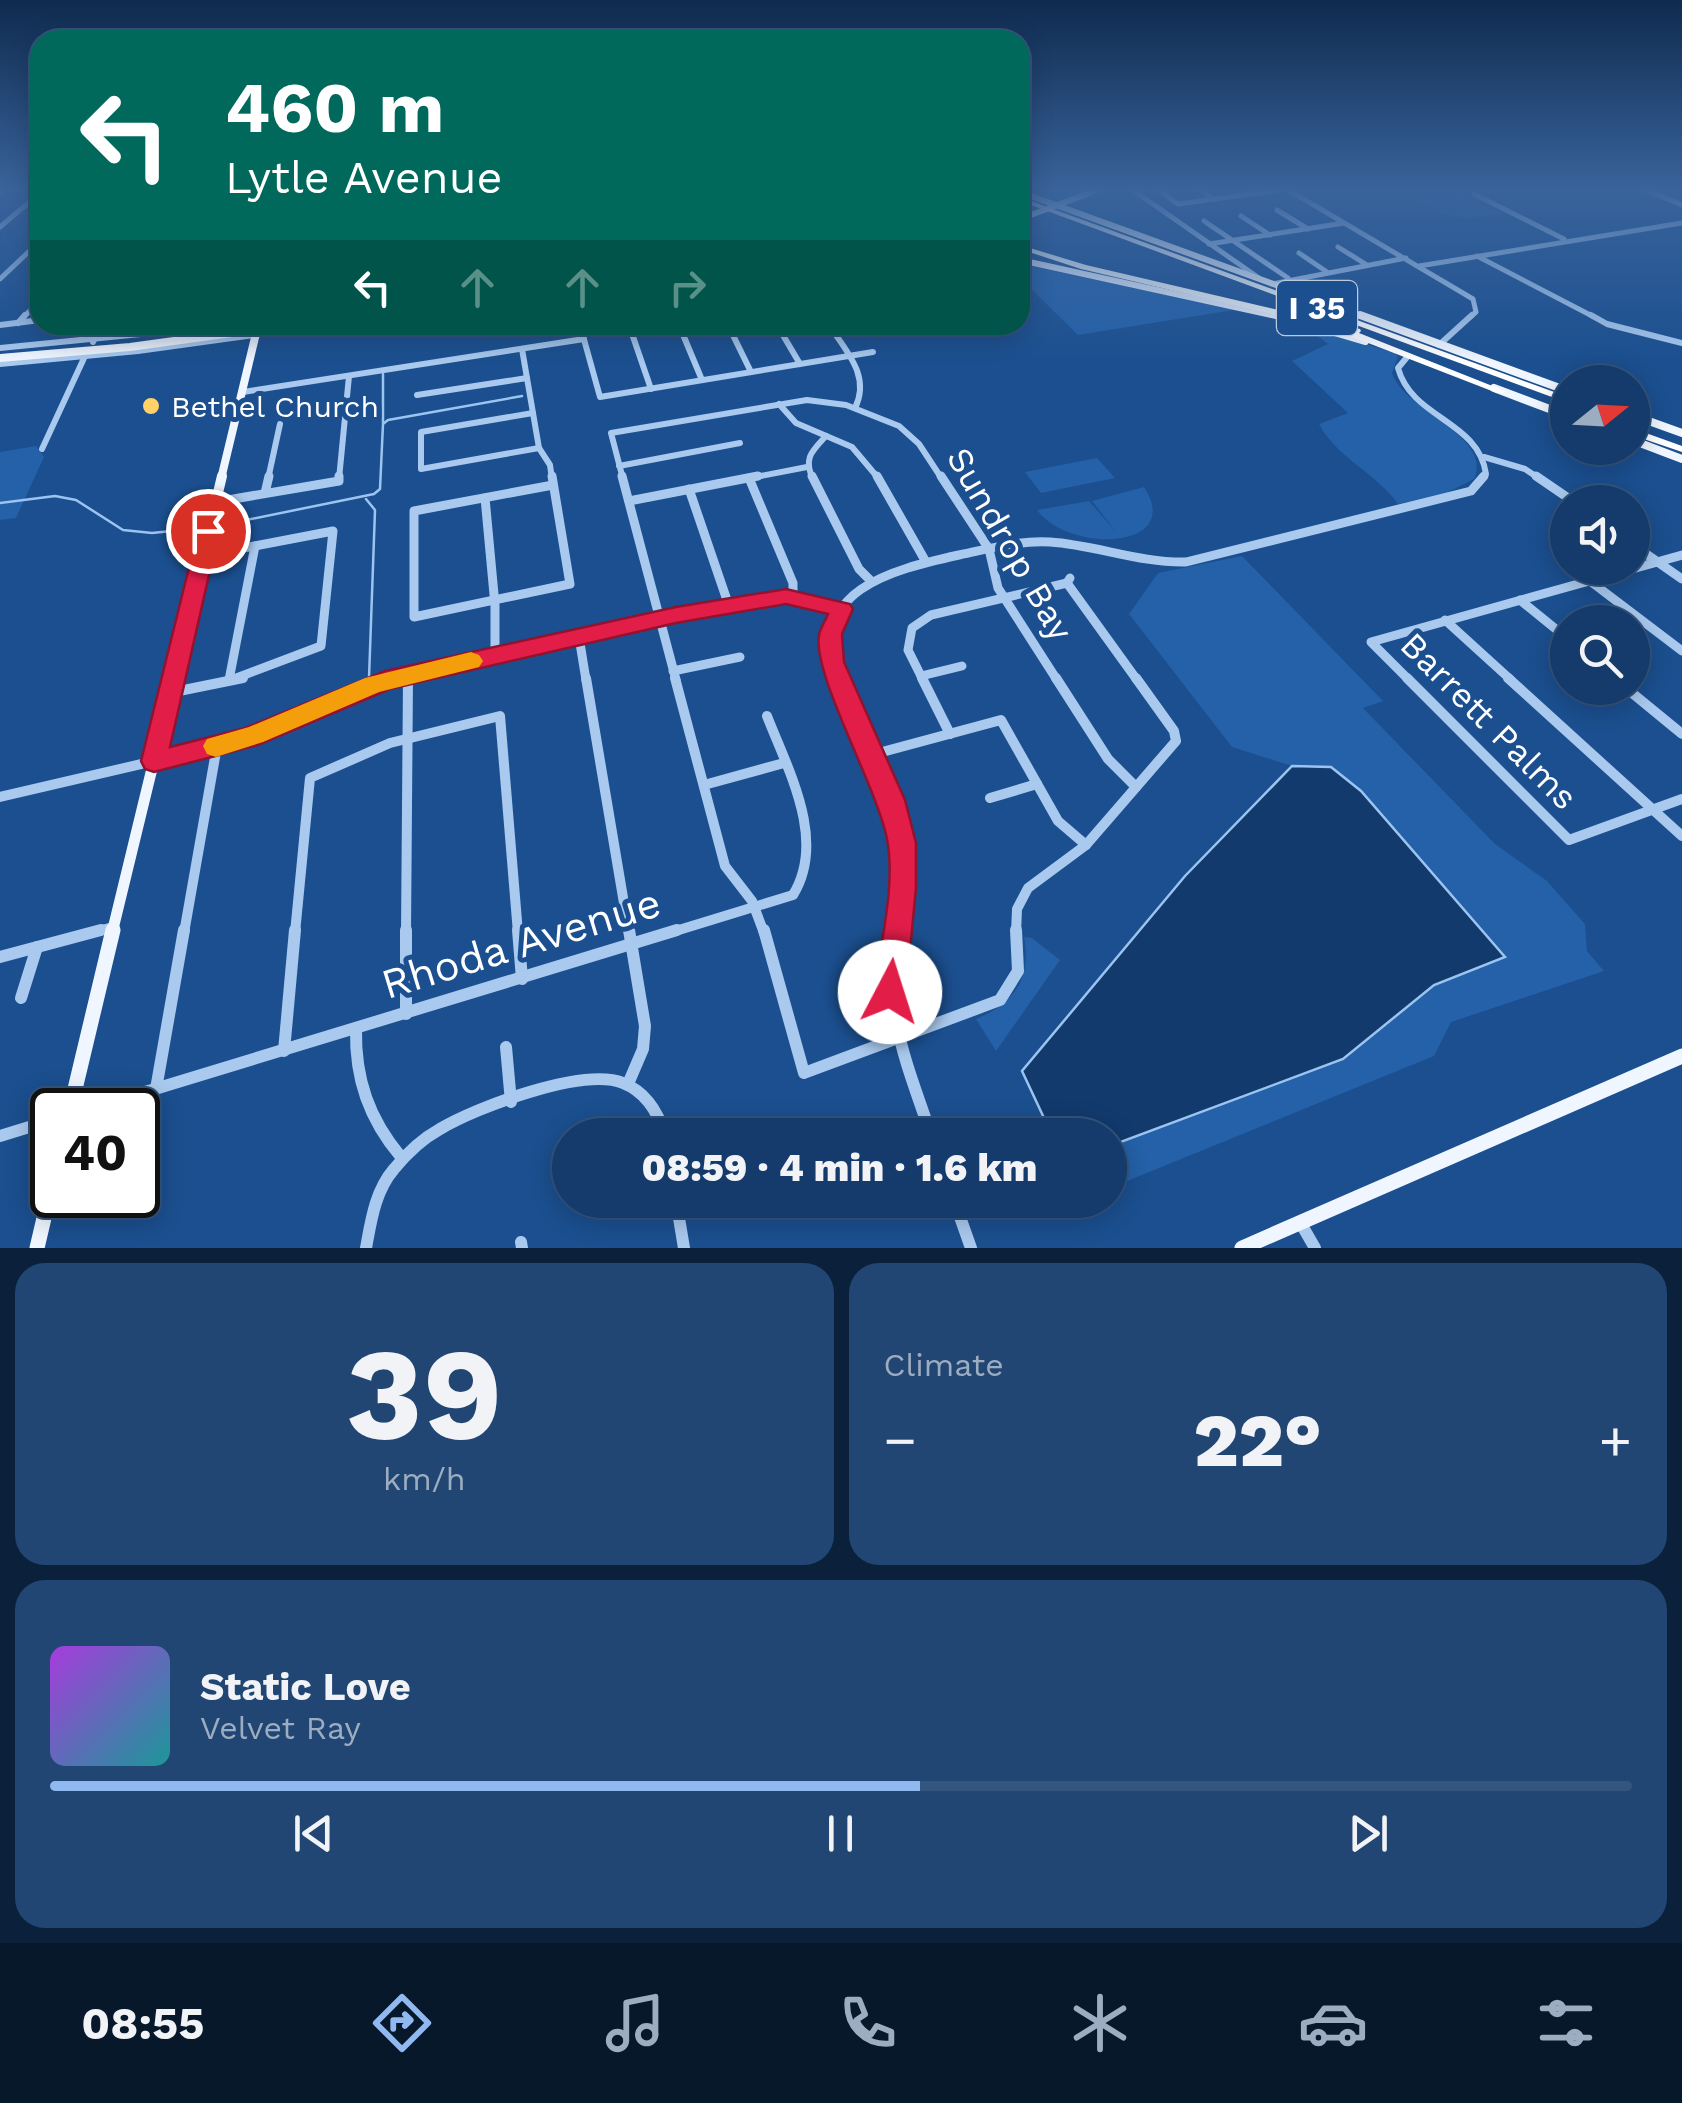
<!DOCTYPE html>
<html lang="en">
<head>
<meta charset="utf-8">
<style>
	body { margin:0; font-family:"Work Sans",sans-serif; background:#214673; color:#f1f3f6; height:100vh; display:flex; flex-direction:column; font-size:38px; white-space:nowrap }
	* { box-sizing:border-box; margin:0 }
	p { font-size:32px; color:#9dadc1 }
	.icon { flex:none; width:55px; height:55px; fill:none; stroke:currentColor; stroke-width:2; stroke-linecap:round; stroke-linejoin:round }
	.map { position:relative; height:1248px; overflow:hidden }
	.panel { display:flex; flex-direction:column; gap:15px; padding:15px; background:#0b203b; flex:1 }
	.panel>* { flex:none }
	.top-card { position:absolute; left:30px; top:30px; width:1000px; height:305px; border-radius:30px; box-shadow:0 5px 25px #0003,0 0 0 2px #33557e; background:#00695c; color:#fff; overflow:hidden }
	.needle { width:65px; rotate:72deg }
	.controls { position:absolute; left:1550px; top:365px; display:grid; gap:20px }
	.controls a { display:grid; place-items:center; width:100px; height:100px; border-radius:50%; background:#143b6b; box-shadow:0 5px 25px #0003,0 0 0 2px #33557e; font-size:50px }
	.speed { position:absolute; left:30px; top:1088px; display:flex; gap:20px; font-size:50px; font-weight:700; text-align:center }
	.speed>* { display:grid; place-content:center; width:130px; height:130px; border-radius:50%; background:#143b6b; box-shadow:0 5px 25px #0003,0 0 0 2px #33557e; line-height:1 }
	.speed .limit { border:5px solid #111; border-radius:15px; background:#fff; color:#111 }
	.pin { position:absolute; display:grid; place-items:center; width:85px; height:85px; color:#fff; margin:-42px; border:5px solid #fff; border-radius:50%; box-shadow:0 2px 10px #0007 }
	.me { position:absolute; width:110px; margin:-55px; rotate:5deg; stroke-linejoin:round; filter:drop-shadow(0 0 8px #0008) }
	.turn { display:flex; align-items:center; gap:35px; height:210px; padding:0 30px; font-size:45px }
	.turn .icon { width:130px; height:130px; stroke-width:2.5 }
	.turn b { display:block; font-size:70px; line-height:85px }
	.lanes { display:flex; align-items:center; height:95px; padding:0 30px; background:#0003; justify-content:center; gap:50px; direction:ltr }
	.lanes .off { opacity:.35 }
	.big { font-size:75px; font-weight:800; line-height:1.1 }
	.panel .tile { flex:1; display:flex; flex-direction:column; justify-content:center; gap:15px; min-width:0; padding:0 35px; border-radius:30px; background:#214673 }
	.panel .dial { align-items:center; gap:0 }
	.dial b { font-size:130px; line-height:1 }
	.song { display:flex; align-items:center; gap:30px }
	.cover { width:120px; height:120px; border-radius:15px; background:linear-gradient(135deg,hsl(280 70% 55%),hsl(180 70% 35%)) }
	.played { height:10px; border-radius:5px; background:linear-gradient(90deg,#90b9f0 55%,#33557e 55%) }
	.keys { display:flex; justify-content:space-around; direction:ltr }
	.heat { display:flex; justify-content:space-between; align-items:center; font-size:55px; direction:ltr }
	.panel .tiles { flex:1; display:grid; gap:15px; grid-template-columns:1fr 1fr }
	.tile:last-child { grid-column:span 2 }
	.trip { position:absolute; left:552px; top:1118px; width:575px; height:100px; border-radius:50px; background:#143b6b; box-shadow:0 5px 25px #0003,0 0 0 2px #33557e; font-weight:800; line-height:100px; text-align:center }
	.tab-bar { display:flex; height:160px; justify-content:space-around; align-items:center; background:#08182b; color:#9dadc1 }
	.tab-bar .icon { width:70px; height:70px }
	.tab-bar .on { color:#90b9f0 }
	.tab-bar b { font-size:45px; color:#f1f3f6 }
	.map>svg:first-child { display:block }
	.green { fill:#2461a8 }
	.water { fill:#123a6d; stroke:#9cc4f0; stroke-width:2.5 }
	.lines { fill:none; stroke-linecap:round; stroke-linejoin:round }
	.stream { stroke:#9cc4f0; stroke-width:2.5 }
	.minor-far4 { stroke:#a9c9ee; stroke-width:5 }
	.minor-far3 { stroke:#a9c9ee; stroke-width:6 }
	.minor-far2 { stroke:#a9c9ee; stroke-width:9 }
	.minor-far1 { stroke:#a9c9ee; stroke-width:10 }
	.minor { stroke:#a9c9ee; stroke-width:12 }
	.major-far4 { stroke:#f0f6ff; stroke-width:6 }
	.major-far3 { stroke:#f0f6ff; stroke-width:8 }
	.major-far2 { stroke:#f0f6ff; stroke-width:10 }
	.major-far1 { stroke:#f0f6ff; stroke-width:11 }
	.major { stroke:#f0f6ff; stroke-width:15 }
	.highway { fill:#fff; fill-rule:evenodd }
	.route { fill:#e11d48; stroke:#92132f; stroke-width:2.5 }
	.slow { fill:#f59e0b }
	.poi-dot { fill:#ffd166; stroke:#1b4f8f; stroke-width:4 }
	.labels { text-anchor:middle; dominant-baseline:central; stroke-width:10; stroke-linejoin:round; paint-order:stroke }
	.far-poi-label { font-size:30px; fill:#fff; stroke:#1b4f8f; text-anchor:start }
	.shield { fill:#1b4f8f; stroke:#bbcadd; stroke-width:2.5 }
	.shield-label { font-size:32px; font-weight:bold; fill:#fff }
	.street-label { font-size:35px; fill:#fff; stroke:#1b4f8f }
	.near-street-label { font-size:42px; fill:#fff; stroke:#1b4f8f }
</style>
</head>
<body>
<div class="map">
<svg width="1682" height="1248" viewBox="0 0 1682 1248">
	<rect width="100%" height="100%" fill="#1b4f8f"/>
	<g class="green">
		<path d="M1462,195L1501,214C1461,221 1451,219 1416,201Z"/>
		<path d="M1020,264L1240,309L1078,335L1020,278Z"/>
		<path d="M1305,326L1395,353L1398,357L1392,373C1404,411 1494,436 1474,479L1446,493L1398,504C1376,473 1337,458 1319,424L1348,413L1292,361L1328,344Z"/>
		<path d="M36,446L44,457L16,518L0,520V452Z"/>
		<path d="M1097,458L1115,478L1041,493L1025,472Z"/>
		<path d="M1144,487C1185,550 1069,554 1037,510L1089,501L1117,533L1092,501Z"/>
		<path d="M1242,556L1383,701L1363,708L1495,844L1547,881L1585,924L1587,951L1604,971L1451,1022L1434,1056L1110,1188V1146L1343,1059L1434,985L1505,957L1361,791L1331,767L1292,766L1232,747L1129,614L1158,573Z"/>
		<path d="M1024,937L1032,938L1060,960L996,1051L976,1019C1014,1004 1032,978 1024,937Z"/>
	</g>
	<path class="water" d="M1292,766L1331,767L1361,791L1505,957L1434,985L1343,1059L1110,1146V1135H1052L1022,1071L1185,876Z"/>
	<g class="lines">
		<g class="stream">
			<path d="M383,374V423"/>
			<path d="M366,499L375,510L369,678"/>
			<path d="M0,503L55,496L76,500L123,530L152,533L201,528"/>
			<path d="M222,525L374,494L380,489L383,424L388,420L522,396"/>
		</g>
		<g class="minor-far4">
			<path d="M1022,188H1028"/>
			<path d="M1130,188L1259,278"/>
			<path d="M1156,188L1178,204L1286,189"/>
			<path d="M1198,188L1214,199"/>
			<path d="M1285,188L1473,299L1476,312L1469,318"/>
			<path d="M1641,188L1682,205"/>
			<path d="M0,192L4,188"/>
			<path d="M1474,194L1564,239"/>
			<path d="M1277,210L1308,229"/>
			<path d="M1241,216L1270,235"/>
			<path d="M1204,221L1288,278"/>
			<path d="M0,227L40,193"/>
			<path d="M1209,244L1344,223"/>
			<path d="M1338,247L1367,265"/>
			<path d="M1299,253L1327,272"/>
			<path d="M1477,256L1596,318"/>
			<path d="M1419,266L1682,223"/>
			<path d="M0,279L40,241"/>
			<path d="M1272,284L1406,258"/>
			<path d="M23,318L40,300"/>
		</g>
		<g class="minor-far3">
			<path d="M1591,315L1607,324L1682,343"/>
			<path d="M18,323L25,315"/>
			<path d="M0,325L40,320"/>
			<path d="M580,325L600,397L873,352"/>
			<path d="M629,325L651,389"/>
			<path d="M679,325L702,380"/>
			<path d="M728,325L751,372"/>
			<path d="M777,325L800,364"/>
			<path d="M829,325C846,351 871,376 855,408"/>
			<path d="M93,342L101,325"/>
			<path d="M1439,345L1472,315"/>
			<path d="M0,348L231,325"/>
			<path d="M522,349L539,448L550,465L552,479"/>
			<path d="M1408,356L1398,368C1412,419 1478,420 1486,474L1482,479"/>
			<path d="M0,364L138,351L326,325"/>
			<path d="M243,392L584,339"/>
			<path d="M417,395L527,378"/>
			<path d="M779,404L796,423L852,447L879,479"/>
			<path d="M533,413L421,432V469L539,448"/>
			<path d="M42,449L85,356"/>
			<path d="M1484,457L1525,469L1540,479"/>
			<path d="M619,466L740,443"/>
			<path d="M268,479L280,424"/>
			<path d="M339,479L349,376"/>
			<path d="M623,479L611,433L807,400L846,405L899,426L919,444L942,479"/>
			<path d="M745,479L807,467"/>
			<path d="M813,479C803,458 812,451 826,436"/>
		</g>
		<g class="minor-far2">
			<path d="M552,476L570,584L414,617V511L553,485"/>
			<path d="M622,476L676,680"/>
			<path d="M812,476L859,569L871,581"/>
			<path d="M877,476L926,562"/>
			<path d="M941,476L989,549L998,588L1057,680"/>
			<path d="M1536,476L1574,502"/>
			<path d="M749,478L793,583V596"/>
			<path d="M689,489L729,606"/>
			<path d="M265,493L269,476"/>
			<path d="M485,498L495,605V656"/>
			<path d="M629,501L758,476"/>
			<path d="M216,502L339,481V476"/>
			<path d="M1632,544L1682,579"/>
			<path d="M202,556L333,531L321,646L231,680"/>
			<path d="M1070,578L1067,583L1137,680"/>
			<path d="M1590,581L1682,651"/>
			<path d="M1520,600L1568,639"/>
			<path d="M1445,620L1511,680"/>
			<path d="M579,637L586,680"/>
			<path d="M673,671L740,657"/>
			<path d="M921,676L962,666"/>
			<path d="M229,680L255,546"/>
			<path d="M388,680L676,615L786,596L842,609"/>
			<path d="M408,680V675"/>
			<path d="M837,680C806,590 891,570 959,555C989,549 1019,540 1050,542C1096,545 1139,563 1186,562L1471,491L1484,476"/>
			<path d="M923,680L908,650L912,628L931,615L1067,583"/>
			<path d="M1409,680L1371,642L1682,555"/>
		</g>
		<g class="minor-far1">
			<path d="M586,678L629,933"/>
			<path d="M675,678L725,866L752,901L764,933"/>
			<path d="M837,678C854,727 887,771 898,823C906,859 899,897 894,933"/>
			<path d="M922,678L950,734"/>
			<path d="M1056,678L1108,759L1136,787"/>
			<path d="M1407,678L1569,840L1682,799"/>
			<path d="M1508,678L1682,836"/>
			<path d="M1626,688L1682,734"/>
			<path d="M169,693L243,678"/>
			<path d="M871,755L1001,720L1058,821L1086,845"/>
			<path d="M704,785L784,763"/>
			<path d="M0,797L240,741L399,678"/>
			<path d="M990,798L1037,784"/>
			<path d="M91,933L113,927"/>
			<path d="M184,933L217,746"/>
			<path d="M295,933L310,778L390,743L500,716L518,933"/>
			<path d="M406,933L408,678"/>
			<path d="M669,933L793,895C827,840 788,770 767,716"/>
			<path d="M1016,933L1017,909L1028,888L1086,845L1176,741L1174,731L1136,678"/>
		</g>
		<g class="minor">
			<path d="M518,930L522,979"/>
			<path d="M764,930L804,1073L1000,1000L1018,971L1016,930"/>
			<path d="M895,930C884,1014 905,1058 931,1135"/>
			<path d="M0,957L101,930"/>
			<path d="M21,998L37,947"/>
			<path d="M406,1014V930"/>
			<path d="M356,1029C355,1079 369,1119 401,1157"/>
			<path d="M506,1047L511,1102"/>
			<path d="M284,1051L295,930"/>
			<path d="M628,1084L643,1049L645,1026L629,930"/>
			<path d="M156,1089L184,930"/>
			<path d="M86,1110L677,930"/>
			<path d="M0,1136L52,1120"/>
			<path d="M676,1200L684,1248"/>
			<path d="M954,1200L971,1248"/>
			<path d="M800,1206L815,1200"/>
			<path d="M1300,1222L1315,1248"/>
			<path d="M521,1242L522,1248"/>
			<path d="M366,1248C371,1221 375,1191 394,1169C407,1153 422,1139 440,1129C477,1107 583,1067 623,1083C646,1092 658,1112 665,1135"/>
		</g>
		<g class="major-far4">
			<path d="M1020,192L1367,318"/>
			<path d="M1082,195L1101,188"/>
			<path d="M1020,219L1087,194"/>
			<path d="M1020,260L1285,318"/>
		</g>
		<g class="major-far3">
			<path d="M1277,315L1365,341"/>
			<path d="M1360,315L1568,391"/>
			<path d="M0,358L130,347L291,325"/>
			<path d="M1494,388L1568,416"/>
			<path d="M1632,415L1682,433"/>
			<path d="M1632,440L1682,459"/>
			<path d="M221,479L258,325"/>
		</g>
		<path class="major-far2" d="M173,680L222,476"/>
		<path class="major-far1" d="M112,933L174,678"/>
		<g class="major">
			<path d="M70,1110L113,930"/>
			<path d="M37,1248L52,1184"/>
			<path d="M1242,1248L1682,1056"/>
		</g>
		<g class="highway">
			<path d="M1020,197L1568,397V403L1020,201Z"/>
			<path d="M1020,245L1086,265L1360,329L1361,331L1359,333L1505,391L1503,393H1497L1345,334V331L1081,269L1020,249Z"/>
			<path d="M1632,428L1682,446V452L1632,435Z"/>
		</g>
	</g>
	<linearGradient id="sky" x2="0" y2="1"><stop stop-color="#0f2b4f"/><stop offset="0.52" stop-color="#39639b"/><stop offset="1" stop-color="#39639b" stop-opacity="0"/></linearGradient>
	<rect width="1682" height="363" fill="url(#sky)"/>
	<path class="route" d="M208,524L219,531L170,747L245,728L385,671L676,607L786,589L850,604L853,609L842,634L844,662L905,800L916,843V888L906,992L901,1003L890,1008L879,1003L874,992C880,944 896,886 887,839C877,787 812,674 819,635C820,628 826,620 828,614L786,604L676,623L390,689L258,745L154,772L145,769L141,761L198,531Z"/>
	<path class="slow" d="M471,652L479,655L483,661L479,667L379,692L263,742L216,757L207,754L203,746L207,739L249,727L365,678Z"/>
	<circle class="poi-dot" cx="151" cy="406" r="10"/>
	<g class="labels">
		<g class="far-poi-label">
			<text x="171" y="406">Bethel Church</text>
		</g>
		<rect class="shield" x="1277" y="281" width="80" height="54" rx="8"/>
		<g class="shield-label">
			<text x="1317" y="308">I 35</text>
		</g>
		<g class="street-label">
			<text transform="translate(1010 544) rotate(60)">Sundrop Bay</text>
			<text transform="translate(1489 721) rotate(45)">Barrett Palms</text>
		</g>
		<g class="near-street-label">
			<text transform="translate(521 943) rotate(-17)">Rhoda Avenue</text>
		</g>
	</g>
</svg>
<div class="controls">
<a><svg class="needle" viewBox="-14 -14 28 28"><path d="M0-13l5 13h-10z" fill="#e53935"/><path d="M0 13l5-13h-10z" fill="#9dadc1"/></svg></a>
<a><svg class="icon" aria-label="sound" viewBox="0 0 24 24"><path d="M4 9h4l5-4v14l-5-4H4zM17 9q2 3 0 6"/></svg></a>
<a><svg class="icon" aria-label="search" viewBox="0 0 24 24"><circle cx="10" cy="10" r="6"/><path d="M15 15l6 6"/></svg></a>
</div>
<div class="speed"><div class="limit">40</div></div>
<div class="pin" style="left:208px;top:531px;background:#d93025"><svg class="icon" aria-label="arrive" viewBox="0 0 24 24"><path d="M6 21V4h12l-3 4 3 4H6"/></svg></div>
<svg class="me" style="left:890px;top:992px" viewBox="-20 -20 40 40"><circle r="19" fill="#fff"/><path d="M0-13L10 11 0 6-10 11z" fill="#e11d48"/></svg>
<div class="trip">08:59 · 4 min · 1.6 km</div>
<div class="top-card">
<div class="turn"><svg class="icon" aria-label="left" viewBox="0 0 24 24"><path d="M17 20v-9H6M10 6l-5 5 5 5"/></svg><div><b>460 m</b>Lytle Avenue</div></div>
<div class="lanes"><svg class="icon" aria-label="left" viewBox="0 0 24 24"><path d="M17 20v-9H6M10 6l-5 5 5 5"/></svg><svg class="icon off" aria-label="ahead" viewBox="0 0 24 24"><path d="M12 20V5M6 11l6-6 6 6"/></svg><svg class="icon off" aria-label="ahead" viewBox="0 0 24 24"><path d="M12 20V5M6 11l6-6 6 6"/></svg><svg class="icon off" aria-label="right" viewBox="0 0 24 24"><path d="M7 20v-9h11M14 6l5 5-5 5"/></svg></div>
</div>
</div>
<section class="panel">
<div class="tiles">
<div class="tile dial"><b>39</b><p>km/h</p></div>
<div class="tile"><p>Climate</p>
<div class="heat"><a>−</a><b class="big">22°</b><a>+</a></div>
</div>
<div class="tile">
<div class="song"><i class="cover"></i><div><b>Static Love</b><p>Velvet Ray</p></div></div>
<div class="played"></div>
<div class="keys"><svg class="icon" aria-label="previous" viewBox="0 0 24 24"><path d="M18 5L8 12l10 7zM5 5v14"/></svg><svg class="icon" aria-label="pause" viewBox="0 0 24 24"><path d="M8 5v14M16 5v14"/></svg><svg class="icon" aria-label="next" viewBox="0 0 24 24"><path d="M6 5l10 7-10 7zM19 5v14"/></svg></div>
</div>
</div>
</section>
<nav class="tab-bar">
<b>08:55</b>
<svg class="icon on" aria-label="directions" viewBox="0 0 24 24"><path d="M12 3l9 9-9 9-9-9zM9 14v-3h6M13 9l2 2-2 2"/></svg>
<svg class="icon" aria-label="music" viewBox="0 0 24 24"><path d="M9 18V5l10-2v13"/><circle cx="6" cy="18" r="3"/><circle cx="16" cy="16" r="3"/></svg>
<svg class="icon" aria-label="phone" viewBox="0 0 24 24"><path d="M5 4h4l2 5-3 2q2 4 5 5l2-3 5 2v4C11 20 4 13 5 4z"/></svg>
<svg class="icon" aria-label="climate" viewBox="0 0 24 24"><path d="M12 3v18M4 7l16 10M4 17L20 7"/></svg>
<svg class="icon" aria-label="car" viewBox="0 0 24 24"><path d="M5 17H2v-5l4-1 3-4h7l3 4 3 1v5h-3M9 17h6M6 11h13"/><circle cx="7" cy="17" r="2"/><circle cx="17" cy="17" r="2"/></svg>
<svg class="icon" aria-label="filters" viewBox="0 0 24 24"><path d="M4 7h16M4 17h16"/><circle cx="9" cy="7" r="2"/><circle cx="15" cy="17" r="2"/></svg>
</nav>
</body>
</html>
